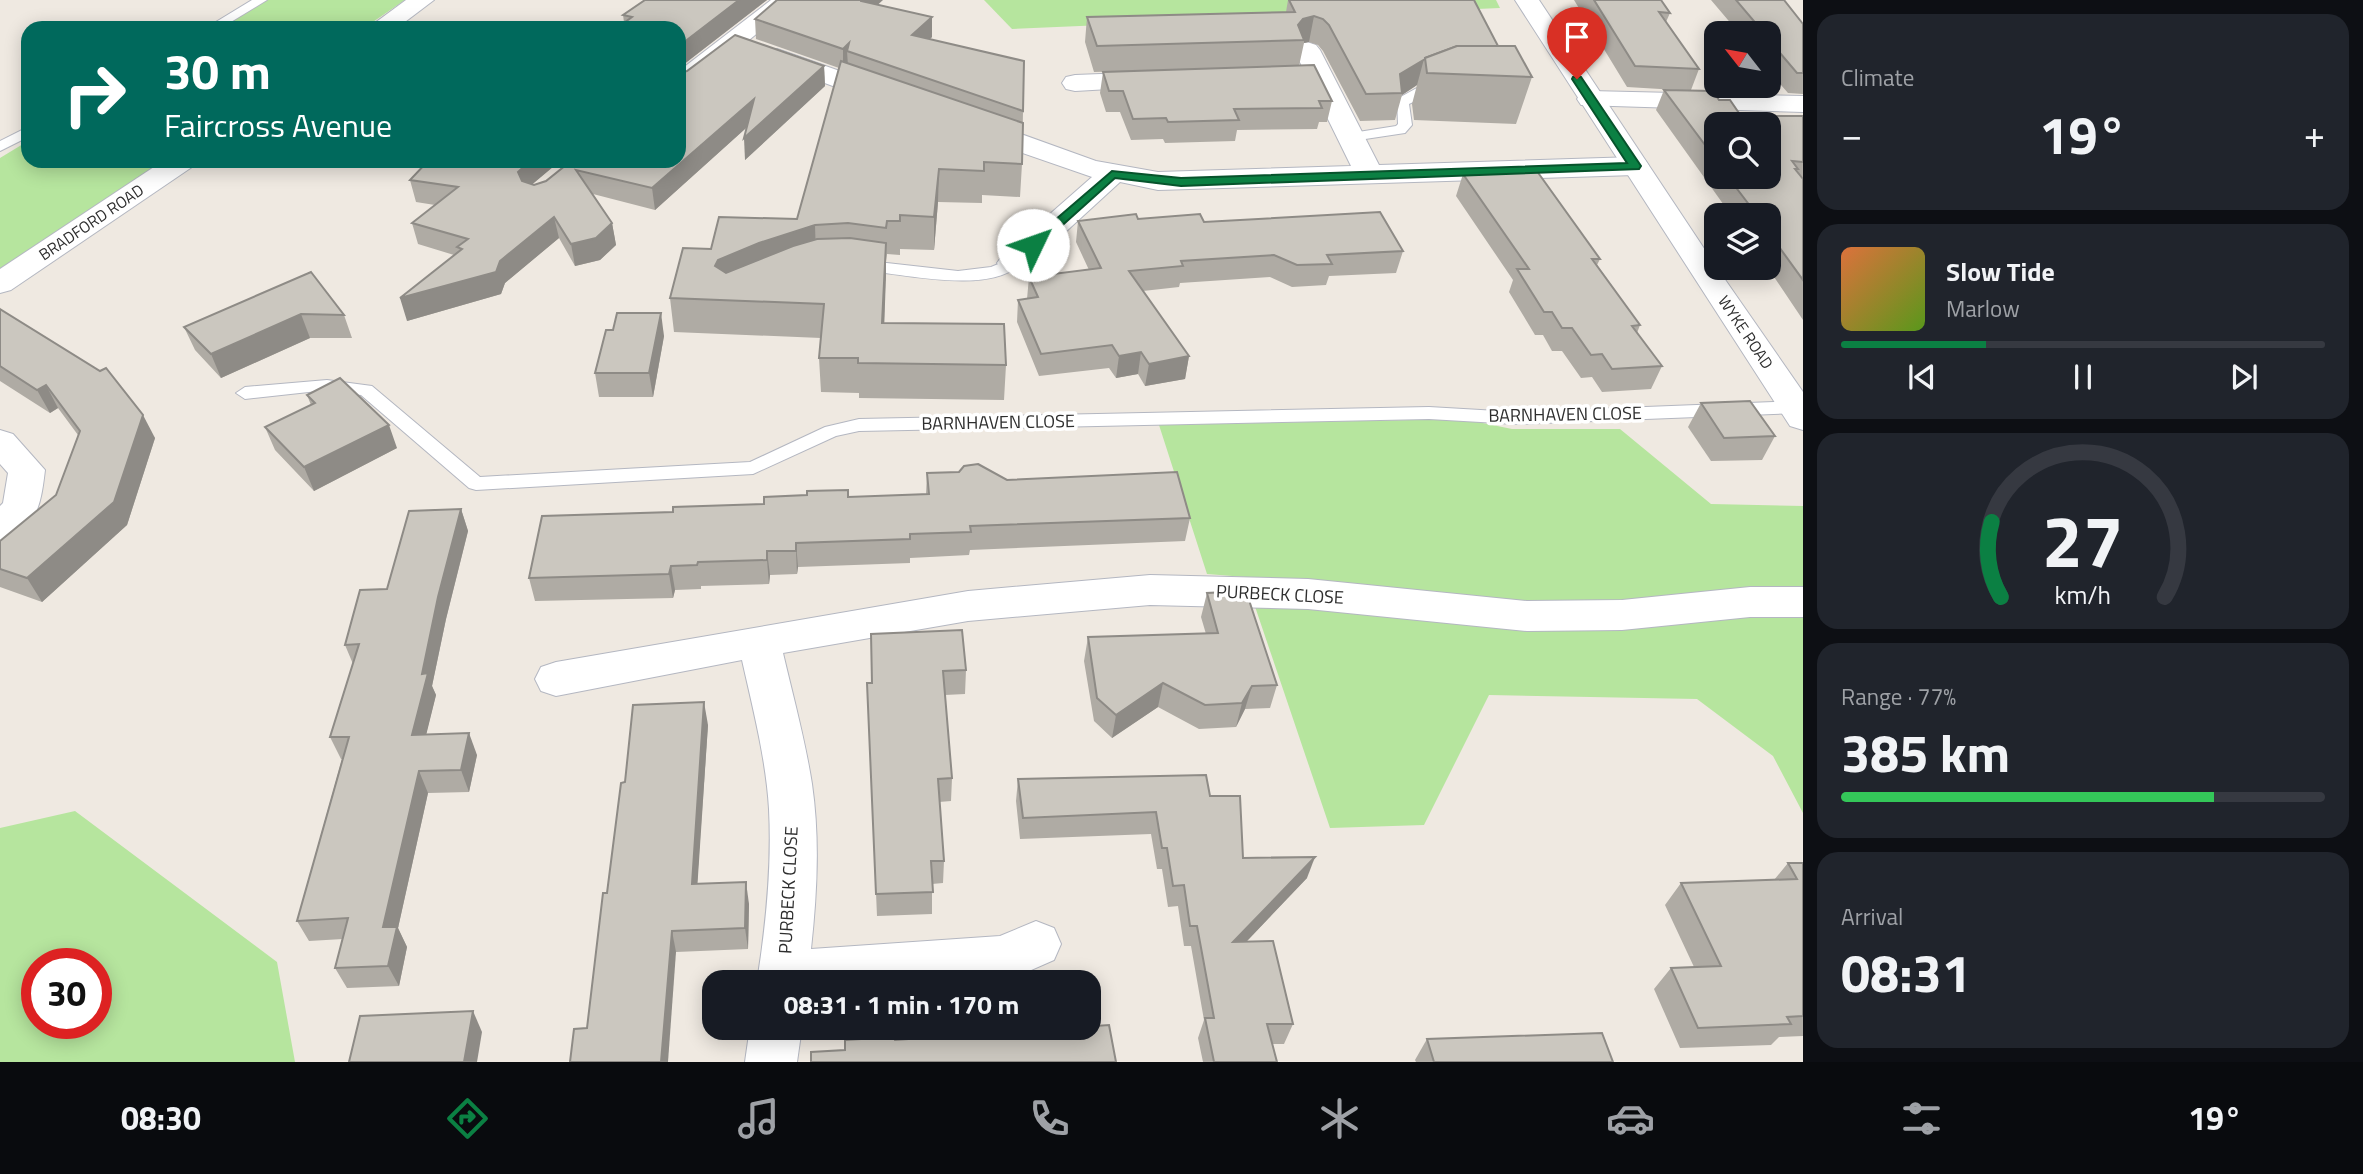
<!DOCTYPE html>
<html lang="en">
<head>
<meta charset="utf-8">
<style>
	body { margin:0; font-family:"Titillium Web",sans-serif; background:#20242c; color:#f1f3f6; height:100vh; display:flex; flex-direction:column; font-size:26px; white-space:nowrap }
	* { box-sizing:border-box; margin:0 }
	p { font-size:23px; color:#9ea1a6 }
	.icon { flex:none; width:38px; height:38px; fill:none; stroke:currentColor; stroke-width:2; stroke-linecap:round; stroke-linejoin:round }
	.map { position:relative; flex:1; overflow:hidden }
	.panel { display:flex; flex-direction:column; gap:14px; padding:14px; background:#0d0f14; width:560px }
	.panel>* { flex:none }
	.top-card { position:absolute; left:21px; top:21px; width:665px; height:147px; border-radius:21px; box-shadow:0 4px 18px #0003; background:#00695c; color:#fff; overflow:hidden }
	.needle { width:46px; rotate:301deg }
	.fabs { position:absolute; left:1704px; top:21px; display:grid; gap:14px }
	.fabs a { display:grid; place-items:center; width:77px; height:77px; border-radius:14px; background:#171b24; box-shadow:0 4px 18px #0003; font-size:35px }
	.speed { position:absolute; left:21px; top:948px; display:flex; gap:14px; font-size:35px; font-weight:700; text-align:center }
	.speed>* { display:grid; place-content:center; width:91px; height:91px; border-radius:50%; background:#171b24; box-shadow:0 4px 18px #0003; line-height:1 }
	.speed .limit { border:10px solid #d22; background:#fff; color:#111 }
	.pin { position:absolute; display:grid; place-items:center; width:60px; height:60px; color:#fff; margin:-72px -30px; border-radius:50% 50% 50% 0; rotate:-45deg; box-shadow:0 0 7px #0007 }
	.pin .icon { rotate:45deg }
	.me { position:absolute; width:77px; margin:-38px; rotate:48deg; stroke-linejoin:round; filter:drop-shadow(0 0 5px #0008) }
	.turn { display:flex; align-items:center; gap:24px; height:147px; padding:0 28px; font-size:32px }
	.turn .icon { width:91px; height:91px; stroke-width:2.5 }
	.turn b { display:block; font-size:49px; line-height:60px }
	.big { font-size:52px; font-weight:700; line-height:1.1 }
	.panel .tile { flex:1; display:flex; flex-direction:column; justify-content:center; gap:10px; min-width:0; padding:0 24px; border-radius:21px; background:#20242c }
	.panel .dial { align-items:center; gap:0 }
	.dial svg { height:182px; overflow:visible; fill:none; stroke:#363941; stroke-width:7; stroke-linecap:round; text-anchor:middle }
	.dial text { fill:#f1f3f6; stroke:none }
	.song { display:flex; align-items:center; gap:21px }
	.cover { width:84px; height:84px; border-radius:10px; background:linear-gradient(135deg,hsl(20 70% 55%),hsl(90 70% 35%)) }
	.played { height:7px; border-radius:4px; background:linear-gradient(90deg,#0b8043 30%,#363941 30%) }
	.keys { display:flex; justify-content:space-around; direction:ltr }
	.heat { display:flex; justify-content:space-between; align-items:center; font-size:38px; direction:ltr }
	.charge { height:10px; border-radius:5px; background:linear-gradient(90deg,#34c759 77%,#363941 0) }
	.trip { position:absolute; left:702px; top:970px; width:399px; height:70px; border-radius:21px; background:#171b24; box-shadow:0 4px 18px #0003; font-weight:700; line-height:70px; text-align:center }
	.menu { display:flex; height:112px; justify-content:space-around; align-items:center; background:#090b0e; color:#9ea1a6 }
	.menu .icon { width:49px; height:49px }
	.menu .on { color:#0b8043 }
	.menu b { font-size:32px; color:#f1f3f6 }
	main { display:flex; flex:1; min-height:0 }
	.map>svg:first-child { display:block }
	.green { fill:#b6e59e; fill-rule:evenodd }
	.lines { fill:none; stroke-linecap:round; stroke-linejoin:round }
	.lane-casing { stroke:#b4b7c1; stroke-width:2 }
	.street-casing { stroke:#b4b7c1; stroke-width:2 }
	.secondary-casing { stroke:#b4b7c1; stroke-width:2 }
	.lane { fill:#fff; fill-rule:evenodd }
	.street { fill:#fff; fill-rule:evenodd }
	.secondary { fill:#fff; fill-rule:evenodd }
	.wall { fill:#afaba4; fill-rule:evenodd }
	.shaded-wall { fill:#8e8b86 }
	.building { fill:#cbc7bf; stroke:#8e8b86; stroke-width:2 }
	.route { fill:#0b8043; stroke:#07532c; stroke-width:2 }
	.labels { text-anchor:middle; dominant-baseline:central; stroke-width:7; stroke-linejoin:round; paint-order:stroke }
	.far-street-label { font-size:16px; fill:#2e2e2e; stroke:#fff }
	.street-label { font-size:18px; fill:#2e2e2e; stroke:#fff }
</style>
</head>
<body>
<main>
<div class="map">
<svg width="1803" height="1062" viewBox="0 0 1803 1062">
	<rect width="100%" height="100%" fill="#efe9e1"/>
	<g class="green">
		<path d="M262,0H405L364,28H216Z"/>
		<path d="M984,0H1496L1500,8L1012,29Z"/>
		<path d="M28,141V161H173L0,281V158Z"/>
		<path d="M1463,419L1512,429H1620L1711,504L1803,506V813L1773,756L1697,699L1489,695L1424,825L1330,828L1245,577L1207,574L1159,425Z"/>
		<path d="M75,811L277,962L295,1062H0V828ZM96,964V1024H37V964Z"/>
	</g>
	<g class="lines">
		<g class="lane-casing">
			<g id="lane">
				<path d="M252,0H267L221,28H206Z"/>
				<path d="M1440,80L1447,84L1445,87L1409,104L1412,125L1405,133L1352,141L1345,137L1352,133L1396,126L1398,124L1397,99L1424,84Z"/>
				<path d="M28,127V137L0,151V141Z"/>
				<path d="M1013,258L1021,263C991,296 900,273 860,270L852,265L860,260L958,271L991,267Z"/>
				<path d="M327,380L372,386L480,477L750,462L825,427L859,419L1429,407L1515,412L1796,401L1802,403L1803,410L1796,413L1515,424L1429,419L859,431L836,436L753,474L476,490L469,488L361,395L327,390L245,399L236,393L245,387Z"/>
			</g>
		</g>
		<g class="street-casing">
			<g id="street">
				<path d="M406,0H434L397,28H368Z"/>
				<path d="M771,0H798L688,90L679,92V71Z"/>
				<path d="M1307,42L1316,45L1320,50L1379,165L1635,157L1645,160L1649,166L1645,172L1635,175L1158,190L1120,182L1024,270L1013,272L1002,270L997,263L1002,256L1092,177L965,133L961,127L965,121L975,119L985,121L1096,161L1158,172L1351,166L1294,50L1298,45Z"/>
				<path d="M777,49L894,90L898,96L894,102L885,104L876,102L768,62L764,57L768,52Z"/>
				<path d="M1153,72L1162,74L1166,80L1162,86L1075,91L1066,89L1062,83L1066,77L1075,75Z"/>
				<path d="M1590,91L1803,96V112L1581,105L1577,99L1581,93Z"/>
				<path d="M163,161H196L192,167L11,290L0,293V269Z"/>
				<path d="M0,430L13,434L45,470C41,504 37,531 0,542V506L3,503L8,473L0,464Z"/>
				<path d="M1150,575L1308,579L1527,601L1622,600L1750,587H1803V617H1750L1622,630L1527,631L1308,609L1150,605L968,621L783,653C793,696 805,739 812,784C820,839 817,894 811,949L1000,936L1036,921L1054,928L1061,944L1054,960L1004,982H757C766,925 772,867 769,809C766,759 753,709 742,660L556,696L541,691L535,679L541,667L556,662L968,591Z"/>
				<path d="M750,1027H802L797,1062H745Z"/>
			</g>
		</g>
		<g class="secondary-casing">
			<path id="secondary" d="M1515,0H1539L1717,268L1803,392V430L1790,426Z"/>
		</g>
		<use href="#lane" class="lane"/>
		<use href="#street" class="street"/>
		<use href="#secondary" class="secondary"/>
	</g>
	<g class="wall">
		<path d="M645,0H767L679,68L624,22L623,15Z"/>
		<path d="M1288,0H1474L1498,46L1532,77L1516,124L1414,120L1412,104L1417,85L1402,95L1395,120L1360,121L1323,51L1318,45L1309,42L1304,43L1299,66L1094,72L1085,42L1087,17L1286,12Z"/>
		<path d="M1574,0H1661L1670,13L1666,22L1699,69L1691,90L1719,100L1741,116H1803V320L1768,268H1769V215H1731L1656,110L1664,90H1677L1627,87ZM1717,124L1769,177H1717Z"/>
		<path d="M1711,0H1784L1803,24V94L1788,93L1769,71V33H1739Z"/>
		<path d="M878,5L932,17V37L930,39L1023,111L1022,164L1020,197L982,195V203L938,202L934,250L900,249V255L887,254L886,261L884,323L1006,365L1004,400L859,398V393L821,392L819,358L821,338L674,332L670,298L711,249L797,219L839,68L756,39L755,19Z"/>
		<path d="M824,66L825,86L745,160L746,128L655,210L593,194L612,223L616,245L600,260L575,266L559,238L505,283L501,294L407,321L454,255L418,244L412,223L435,205L416,202L410,180L428,161H560L532,184L534,185L546,181Z"/>
		<path d="M1103,72L1332,101L1327,122H1319L1317,129L1237,130L1235,141L1165,143L1163,139L1131,140L1120,112H1106L1100,93Z"/>
		<path d="M1492,169L1600,259L1597,265L1640,325L1637,333L1662,366L1651,389L1602,392L1592,377L1581,378L1562,351H1552L1543,335H1535L1509,292L1513,280L1456,196L1463,174H1490Z"/>
		<path d="M1138,219L1204,222L1403,251L1396,273L1329,276L1326,285L1292,287L1270,277L1180,283L1179,287L1143,291L1189,356L1185,379L1145,386L1138,374L1116,378L1109,368L1039,376L1017,322L1018,300L1027,299L1029,277L1089,270L1076,242L1078,221Z"/>
		<path d="M311,272L344,315L352,338H310L221,378L195,350L184,327Z"/>
		<path d="M0,309L155,438L127,525L42,602L0,587V541L56,495L78,435L58,408L50,413L0,381Z"/>
		<path d="M613,330L664,336L653,397H599L595,373Z"/>
		<path d="M307,395L397,448L314,491L275,450L265,427L311,405Z"/>
		<path d="M1701,403L1775,436L1762,460L1711,461L1688,427Z"/>
		<path d="M927,473L1007,480L1190,518L1185,541L970,550L969,555L910,558V563L798,567L797,574L770,575L769,584L701,586V589L675,590L673,598L535,601L529,578L673,512L849,497L926,494Z"/>
		<path d="M461,509L468,531L446,619L432,686L436,695L426,734L477,755L469,792L428,793L398,928L407,947L399,986L347,988L335,968L343,939L309,941L297,921L342,759H341L330,737L353,664L345,645L387,589Z"/>
		<path d="M1207,593L1277,685L1270,708L1245,709L1236,727L1199,729L1158,707L1112,738L1094,721L1084,661L1088,637L1206,634L1201,617Z"/>
		<path d="M871,634L966,670L965,694L945,695L952,778L951,801L939,802L944,861L943,883L932,884V914L877,916L867,683H872Z"/>
		<path d="M708,725L697,884L749,904L748,949L676,952L587,1028L625,782Z"/>
		<path d="M1018,779L1210,796L1243,858L1307,878L1247,941L1293,1024L1284,1044H1272L1277,1062H1203L1198,1038L1204,1020L1191,946H1184L1178,906L1168,907L1162,869H1157L1151,834L1020,839L1016,801Z"/>
		<path d="M1788,863H1803V1036L1779,1037L1771,1045L1680,1048L1654,989L1671,968L1694,967L1665,905L1681,883L1774,880Z"/>
		<path d="M1427,1039L1613,1062H1416L1415,1060Z"/>
	</g>
	<g class="shaded-wall">
		<path d="M739,0H767L679,68V46Z"/>
		<path d="M861,0H883L861,20Z"/>
		<path d="M1314,16L1309,42L1304,43V40L1298,25L1303,19Z"/>
		<path d="M932,17V37L912,55V35Z"/>
		<path d="M849,43L847,51L848,66L843,70V49Z"/>
		<path d="M1424,59L1417,85L1402,95L1400,74Z"/>
		<path d="M824,66L825,86L745,160L744,138Z"/>
		<path d="M754,99L755,120L655,210L652,188Z"/>
		<path d="M530,161H560L522,193L518,172Z"/>
		<path d="M939,169L938,202L934,250V217Z"/>
		<path d="M554,217L559,238L505,283L501,294L407,321L400,298L500,261Z"/>
		<path d="M612,223L616,245L600,260L575,266L571,244Z"/>
		<path d="M815,225L816,258L722,294L715,266L718,260L759,243Z"/>
		<path d="M886,243V276L883,358L882,323Z"/>
		<path d="M661,313L664,336L653,397L649,373Z"/>
		<path d="M301,314L310,338L221,378L211,354Z"/>
		<path d="M1141,352L1138,374L1116,378L1119,356Z"/>
		<path d="M1189,356L1185,379L1145,386L1149,364Z"/>
		<path d="M46,385L58,408L50,413L37,390Z"/>
		<path d="M143,415L155,438L127,525L42,602L27,578Z"/>
		<path d="M389,425L397,448L314,491L304,467Z"/>
		<path d="M461,509L468,531L446,619L432,686L436,695L421,756L412,735L422,674L438,597Z"/>
		<path d="M796,543L798,567L797,574L796,551Z"/>
		<path d="M767,551L770,575L769,584L767,560Z"/>
		<path d="M671,566L675,590L673,598L669,574Z"/>
		<path d="M1163,683L1158,707L1112,738L1116,715Z"/>
		<path d="M1252,686L1245,709L1236,727L1242,703Z"/>
		<path d="M704,702L708,725L696,906L692,884Z"/>
		<path d="M469,733L477,755L469,792L461,770Z"/>
		<path d="M419,771L428,793L398,928L407,947L399,986L388,966L383,927Z"/>
		<path d="M1315,857L1307,878L1227,962L1233,942Z"/>
		<path d="M746,882L749,904L748,949L745,928Z"/>
		<path d="M672,931L676,952L668,1062H661Z"/>
		<path d="M473,1011L482,1032L477,1062H464Z"/>
	</g>
	<g class="building">
		<path d="M645,0H739L679,46V28H617L632,17L623,15Z"/>
		<path d="M777,0H861V1L932,17L912,35L1024,61L1023,111L847,51L849,43L843,49L755,19Z"/>
		<path d="M1289,0H1474L1498,46H1457L1425,58V59L1400,74L1402,93L1366,94L1329,25L1323,19L1314,16L1303,19L1298,25L1304,40L1097,46L1087,17L1295,12Z"/>
		<path d="M1594,0H1661L1670,13L1659,12L1699,69L1635,66Z"/>
		<path d="M1736,0H1784L1803,24V73H1797L1769,40V33H1764Z"/>
		<path d="M735,35L824,66L744,138L754,99L652,188L576,170L612,223L596,238L571,244L554,217L500,261L496,272L400,298L462,249L457,247L468,239L412,223L458,187L410,180L428,161H530L518,172L522,181L534,185L546,181L571,161H679V73L687,71Z"/>
		<path d="M1457,46H1515L1532,77L1427,73L1425,58Z"/>
		<path d="M841,61L1023,123L1022,164L984,162V171L939,169L934,217L900,215V221H887L886,228L848,223L815,225L759,243L718,260L715,266L726,273L793,246L817,239L850,238L886,243L882,323L1004,324L1006,365L858,363V358H819L824,304L670,298L683,248L711,249L719,217L797,219Z"/>
		<path d="M1314,65L1332,101H1319L1322,108L1234,109L1239,120L1168,122L1166,118L1133,119L1123,91H1109L1103,72Z"/>
		<path d="M1664,90L1713,91L1719,100H1730L1741,116H1803V162L1792,161L1798,169H1795L1803,179V280L1769,233V215H1757L1728,177H1769V124H1717V161Z"/>
		<path d="M1534,167L1600,259H1592L1640,325L1632,326L1662,366L1612,369L1602,354L1591,355L1572,328H1562L1552,312H1544L1517,269H1529L1463,174H1495L1492,169Z"/>
		<path d="M1380,212L1403,251L1327,255L1332,264L1297,265L1274,255L1181,261L1183,266L1129,271L1189,356L1149,364L1141,352L1119,356L1112,345L1041,354L1018,300L1038,297L1029,277L1101,268L1078,221L1136,214L1138,219L1200,214L1204,222Z"/>
		<path d="M311,272L344,315L301,314L211,354L184,327Z"/>
		<path d="M0,309L100,371L106,368L143,415L114,502L27,578L0,569V541L56,495L80,431L46,385L37,390L0,366Z"/>
		<path d="M617,313H661L649,373H595L606,330H613Z"/>
		<path d="M340,378L389,425L304,467L265,427L315,403L307,395Z"/>
		<path d="M1750,401L1775,436L1724,438L1701,403Z"/>
		<path d="M978,464L1007,480L1177,472L1190,518L970,526L971,532L910,534V539L796,543V551H767V560L698,562L697,565L671,566L669,574L529,578L542,516L673,512V507L764,504V497L807,495V491L848,490V497L929,494L927,473L959,472L964,466Z"/>
		<path d="M461,509L438,597L422,674L428,673L412,735L469,733L461,770L419,771L383,927H397L388,966L335,968L348,918L297,921L349,737H330L359,644L345,645L360,590L387,589L409,511Z"/>
		<path d="M1246,591L1277,685L1252,686L1242,703L1205,705L1163,683L1116,715L1097,698L1088,637L1218,633L1207,593Z"/>
		<path d="M962,630L966,670L943,671L952,778L938,779L944,861H931L933,892L876,894L867,683H872L871,634Z"/>
		<path d="M704,702L692,884L746,882L745,928L672,931L661,1062H570L574,1029L587,1028L603,893H607L621,783L625,782L633,705Z"/>
		<path d="M1206,775L1210,796H1240L1243,858L1315,857L1233,942L1273,941L1293,1024H1267L1277,1062H1214L1205,1018H1214L1197,926H1190L1184,885L1173,886L1167,848H1162L1156,812L1023,818L1018,779Z"/>
		<path d="M1788,863H1803V1016L1787,1017L1791,1024L1698,1028L1671,968L1721,966L1681,883L1797,879Z"/>
		<path d="M473,1011L464,1062H349L360,1016Z"/>
		<path d="M1109,1025L1116,1062H811V1052L845,1050V1040L894,1037L895,1040Z"/>
		<path d="M1602,1033L1613,1062H1434L1427,1039Z"/>
	</g>
	<path class="route" d="M1573,77H1581L1641,166L1639,169L1181,186L1115,178L1037,248H1028L1026,245L1112,171L1181,178L1627,163L1572,79Z"/>
	<g class="labels">
		<g class="far-street-label">
			<text transform="translate(91 222) rotate(-34)">BRADFORD ROAD</text>
			<text transform="translate(1746 332) rotate(56)">WYKE ROAD</text>
		</g>
		<g class="street-label">
			<text transform="translate(1565 414) rotate(-1)">BARNHAVEN CLOSE</text>
			<text transform="translate(998 422) rotate(-1)">BARNHAVEN CLOSE</text>
			<text transform="translate(1280 594) rotate(3)">PURBECK CLOSE</text>
			<text transform="translate(788 890) rotate(-87)">PURBECK CLOSE</text>
		</g>
	</g>
</svg>
<div class="fabs">
<a><svg class="needle" viewBox="-14 -14 28 28"><path d="M0-13l5 13h-10z" fill="#e53935"/><path d="M0 13l5-13h-10z" fill="#9ea1a6"/></svg></a>
<a><svg class="icon" aria-label="search" viewBox="0 0 24 24"><circle cx="10" cy="10" r="6"/><path d="M15 15l6 6"/></svg></a>
<a><svg class="icon" aria-label="layers" viewBox="0 0 24 24"><path d="M12 4l9 5-9 5-9-5zM3 14l9 5 9-5"/></svg></a>
</div>
<div class="speed"><div class="limit">30</div></div>
<div class="pin" style="left:1577px;top:79px;background:#d93025"><svg class="icon" aria-label="arrive" viewBox="0 0 24 24"><path d="M6 21V4h12l-3 4 3 4H6"/></svg></div>
<svg class="me" style="left:1033px;top:245px" viewBox="-20 -20 40 40"><circle r="19" fill="#fff"/><path d="M0-13L10 11 0 6-10 11z" fill="#0b8043"/></svg>
<div class="trip">08:31 · 1 min · 170 m</div>
<div class="top-card">
<div class="turn"><svg class="icon" aria-label="right" viewBox="0 0 24 24"><path d="M7 20v-9h11M14 6l5 5-5 5"/></svg><div><b>30 m</b>Faircross Avenue</div></div>
</div>
</div>
<section class="panel">
<div class="tile"><p>Climate</p>
<div class="heat"><a>−</a><b class="big">19°</b><a>+</a></div>
</div>
<div class="tile">
<div class="song"><i class="cover"></i><div><b>Slow Tide</b><p>Marlow</p></div></div>
<div class="played"></div>
<div class="keys"><svg class="icon" aria-label="previous" viewBox="0 0 24 24"><path d="M18 5L8 12l10 7zM5 5v14"/></svg><svg class="icon" aria-label="pause" viewBox="0 0 24 24"><path d="M8 5v14M16 5v14"/></svg><svg class="icon" aria-label="next" viewBox="0 0 24 24"><path d="M6 5l10 7-10 7zM19 5v14"/></svg></div>
</div>
<div class="tile dial"><svg viewBox="0 0 100 80">
<path d="M14 69A42 42 0 1 1 86 69"/>
<path d="M14 69A42 42 0 0 1 10 36" stroke="#0b8043"/>
<text x="50" y="56" font-size="32" font-weight="700">27</text>
<text x="50" y="72" font-size="11">km/h</text>
</svg></div>
<div class="tile"><p>Range · 77%</p><b class="big">385 km</b><div class="charge"></div></div>
<div class="tile"><p>Arrival</p><b class="big">08:31</b></div>
</section>
</main>
<nav class="menu">
<b>08:30</b>
<svg class="icon on" aria-label="directions" viewBox="0 0 24 24"><path d="M12 3l9 9-9 9-9-9zM9 14v-3h6M13 9l2 2-2 2"/></svg>
<svg class="icon" aria-label="music" viewBox="0 0 24 24"><path d="M9 18V5l10-2v13"/><circle cx="6" cy="18" r="3"/><circle cx="16" cy="16" r="3"/></svg>
<svg class="icon" aria-label="phone" viewBox="0 0 24 24"><path d="M5 4h4l2 5-3 2q2 4 5 5l2-3 5 2v4C11 20 4 13 5 4z"/></svg>
<svg class="icon" aria-label="climate" viewBox="0 0 24 24"><path d="M12 3v18M4 7l16 10M4 17L20 7"/></svg>
<svg class="icon" aria-label="car" viewBox="0 0 24 24"><path d="M5 17H2v-5l4-1 3-4h7l3 4 3 1v5h-3M9 17h6M6 11h13"/><circle cx="7" cy="17" r="2"/><circle cx="17" cy="17" r="2"/></svg>
<svg class="icon" aria-label="filters" viewBox="0 0 24 24"><path d="M4 7h16M4 17h16"/><circle cx="9" cy="7" r="2"/><circle cx="15" cy="17" r="2"/></svg>
<b>19°</b>
</nav>
</body>
</html>
